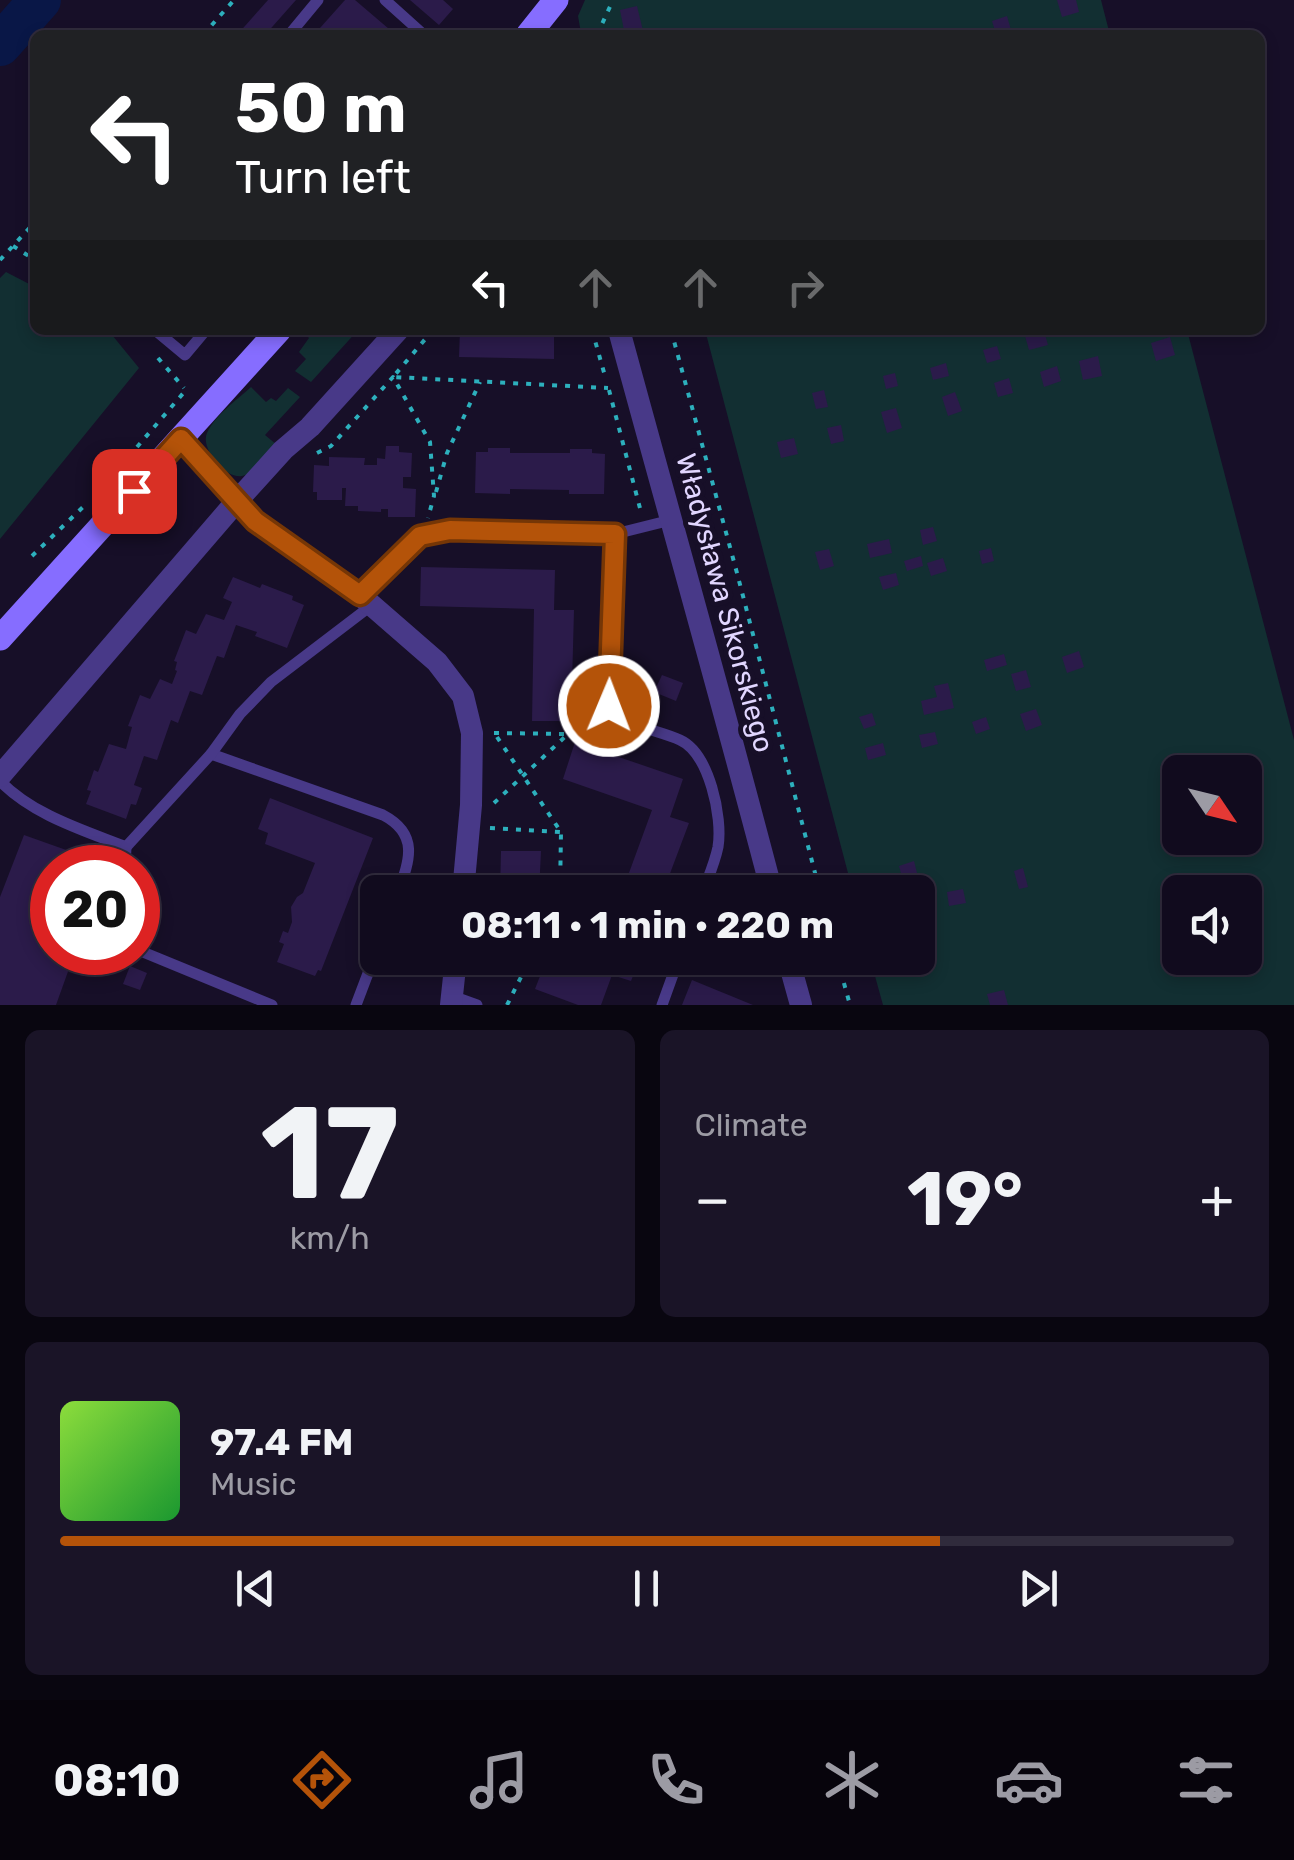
<!DOCTYPE html>
<html lang="en">
<head>
<meta charset="utf-8">
<style>
	body { margin:0; font-family:Rubik,sans-serif; background:#1a1427; color:#f1f3f6; height:100vh; display:flex; flex-direction:column; font-size:38px; white-space:nowrap }
	* { box-sizing:border-box; margin:0 }
	p { font-size:32px; color:#9c9ba4 }
	.icon { flex:none; width:55px; height:55px; fill:none; stroke:currentColor; stroke-width:2; stroke-linecap:round; stroke-linejoin:round }
	.map { position:relative; height:1005px; overflow:hidden }
	.side { display:flex; flex-direction:column; gap:25px; padding:25px; background:#090610; flex:1 }
	.side>* { flex:none }
	.hud { position:absolute; left:30px; top:30px; width:1235px; height:305px; border-radius:15px; box-shadow:0 5px 15px #0003,0 0 0 2px #302b3c; background:#202124; color:#fff; overflow:hidden }
	.needle { width:65px; rotate:125deg }
	.tools { position:absolute; left:1162px; top:755px; display:grid; gap:20px }
	.tools a { display:grid; place-items:center; width:100px; height:100px; border-radius:15px; background:#110b1e; box-shadow:0 5px 15px #0003,0 0 0 2px #302b3c; font-size:50px }
	.speed { position:absolute; left:30px; top:845px; display:flex; gap:20px; font-size:50px; font-weight:700; text-align:center }
	.speed>* { display:grid; place-content:center; width:130px; height:130px; border-radius:50%; background:#110b1e; box-shadow:0 5px 15px #0003,0 0 0 2px #302b3c; line-height:1 }
	.speed .limit { border:15px solid #d22; background:#fff; color:#111 }
	.pin { position:absolute; display:grid; place-items:center; width:85px; height:85px; color:#fff; margin:-42px; border-radius:20px; box-shadow:0 5px 15px #0006 }
	.me { position:absolute; width:110px; margin:-55px; rotate:1deg; stroke-linejoin:round; filter:drop-shadow(0 0 8px #0008) }
	.turn { display:flex; align-items:center; gap:35px; height:210px; padding:0 40px; font-size:45px }
	.turn .icon { width:130px; height:130px; stroke-width:2.5 }
	.turn b { display:block; font-size:70px; line-height:85px }
	.lanes { display:flex; align-items:center; height:95px; padding:0 40px; background:#0003; justify-content:center; gap:50px; direction:ltr }
	.lanes .off { opacity:.35 }
	.big { font-size:75px; font-weight:700; line-height:1.1 }
	.side .tile { flex:1; display:flex; flex-direction:column; justify-content:center; gap:15px; min-width:0; padding:0 35px; border-radius:15px; background:#1a1427 }
	.side .dial { align-items:center; gap:0 }
	.dial b { font-size:130px; line-height:1 }
	.song { display:flex; align-items:center; gap:30px }
	.cover { width:120px; height:120px; border-radius:15px; background:linear-gradient(135deg,hsl(90 70% 55%),hsl(130 70% 35%)) }
	.played { height:10px; border-radius:5px; background:linear-gradient(90deg,#b45309 75%,#302b3c 75%) }
	.keys { display:flex; justify-content:space-around; direction:ltr }
	.heat { display:flex; justify-content:space-between; align-items:center; font-size:55px; direction:ltr }
	.side .tiles { flex:1; display:grid; gap:25px; grid-template-columns:1fr 1fr }
	.tile:last-child { grid-column:span 2 }
	.trip { position:absolute; left:360px; top:875px; width:575px; height:100px; border-radius:15px; background:#110b1e; box-shadow:0 5px 15px #0003,0 0 0 2px #302b3c; font-weight:700; line-height:100px; text-align:center }
	.dock { display:flex; height:160px; justify-content:space-around; align-items:center; background:#07040c; color:#9c9ba4 }
	.dock .icon { width:70px; height:70px }
	.dock .on { color:#b45309 }
	.dock b { font-size:45px; color:#f1f3f6 }
	.map>svg:first-child { display:block }
	.green { fill:#122f32; fill-rule:evenodd }
	.lines { fill:none; stroke-linecap:round; stroke-linejoin:round }
	.river { stroke:#091747; stroke-width:42 }
	.building { fill:#2b1b4a }
	.path { stroke:#2db0bd; stroke-width:4; stroke-dasharray:5 8; stroke-linecap:butt }
	.service { stroke:#483988; stroke-width:11 }
	.minor { stroke:#483988; stroke-width:22 }
	.secondary { stroke:#866dff; stroke-width:25 }
	.route-casing { stroke:#753606; stroke-width:25 }
	.route { stroke:#b45309; stroke-width:18 }
	.labels { text-anchor:middle; dominant-baseline:central; stroke-width:10; stroke-linejoin:round; paint-order:stroke }
	.street-label { font-size:28px; fill:#e1d6ff; stroke:#170f28 }
</style>
</head>
<body>
<div class="map">
<svg width="1294" height="1005" viewBox="0 0 1294 1005">
	<rect width="100%" height="100%" fill="#170f28"/>
	<g class="green">
		<path d="M585,0H1101L1110,35H617L616,30L581,33L578,16Z"/>
		<path d="M6,272L35,287V330H108L139,368L0,539V278Z"/>
		<path d="M308,330H358L311,382L295,371L306,359L299,352L309,338L305,334Z"/>
		<path d="M705,330H1187L1294,740V1005H883L870,958H918V892H853ZM1180,772H1245V838H1180ZM1180,892H1245V958H1180Z"/>
		<path d="M251,387L266,402L271,398L276,401L288,388L300,397L265,435L277,445C268,454 254,475 242,476C225,479 200,448 207,433C215,415 237,400 251,387Z"/>
	</g>
	<g class="lines">
		<path class="river" d="M0,45L40,0"/>
	</g>
	<g class="building">
		<path d="M268,0H296L265,35H237Z"/>
		<path d="M345,0H355L396,35H328L320,28Z"/>
		<path d="M410,0H443L453,9L439,25Z"/>
		<path d="M1057,0H1076L1079,12L1062,17Z"/>
		<path d="M637,6L644,35H625L620,10Z"/>
		<path d="M1007,16L1011,30L996,34L992,21Z"/>
		<path d="M460,330H554V359L459,357Z"/>
		<path d="M1044,331L1048,345L1029,350L1025,336Z"/>
		<path d="M1170,337L1175,355L1156,361L1151,343Z"/>
		<path d="M997,346L1001,359L987,363L983,350Z"/>
		<path d="M1098,356L1102,376L1083,380L1079,361Z"/>
		<path d="M946,363L949,376L933,380L930,368Z"/>
		<path d="M1057,366L1061,381L1044,387L1040,372Z"/>
		<path d="M895,373L898,386L886,389L883,376Z"/>
		<path d="M1009,378L1013,393L998,397L994,383Z"/>
		<path d="M824,390L828,407L816,409L812,393Z"/>
		<path d="M955,392L962,411L948,416L942,397Z"/>
		<path d="M896,408L902,428L887,433L881,412Z"/>
		<path d="M841,425L844,441L831,444L827,428Z"/>
		<path d="M794,438L798,454L781,458L777,442Z"/>
		<path d="M386,446H399V452L412,453L411,477H403V488L416,489L415,517H388V509H381V512L358,511V506H345L346,488H342V500H317V492H313L314,465L329,466V457L365,458L364,465H377V458L385,459Z"/>
		<path d="M488,448H510V453H570V449H592V453L605,454L604,494H569V490L510,489V494L475,493L476,452H488Z"/>
		<path d="M933,527L937,541L923,545L920,530Z"/>
		<path d="M889,539L892,553L870,558L867,544Z"/>
		<path d="M991,548L994,561L982,564L979,551Z"/>
		<path d="M829,549L834,566L820,570L815,552Z"/>
		<path d="M921,556L923,566L907,571L904,561Z"/>
		<path d="M943,558L947,571L931,576L927,563Z"/>
		<path d="M421,567L555,570L554,610H574L571,721H532L534,609L420,606Z"/>
		<path d="M896,573L899,585L883,590L879,577Z"/>
		<path d="M233,577L260,588L262,584L293,596L292,600L304,605L287,648L255,636L257,632L236,625L224,658L217,656L202,695L190,691L178,723L171,720L157,760L144,756L134,785L142,788L136,805L131,804L126,819L86,804L91,791L87,790L94,770L98,772L109,744L126,749L132,727L128,726L140,695L150,699L160,679L172,684L177,671L175,670L177,662L174,661L186,630L196,634L206,614L224,620L232,602L223,598Z"/>
		<path d="M1079,651L1084,667L1067,673L1062,657Z"/>
		<path d="M1004,654L1007,665L987,671L984,660Z"/>
		<path d="M1026,670L1031,687L1016,691L1011,674Z"/>
		<path d="M662,675L683,683L676,701L654,692Z"/>
		<path d="M948,683L954,708L924,715L921,701L937,697L934,686Z"/>
		<path d="M1036,709L1042,725L1026,731L1020,714Z"/>
		<path d="M872,713L876,725L864,729L859,717Z"/>
		<path d="M986,717L990,729L976,734L972,722Z"/>
		<path d="M935,732L938,744L922,748L919,735Z"/>
		<path d="M575,742L683,779L670,817L689,823L663,892H622L652,810L563,779Z"/>
		<path d="M883,743L886,755L868,760L865,748Z"/>
		<path d="M270,798L373,838L321,971L318,970L315,976L277,962L284,944L279,942L283,931L288,933L292,922L291,907L297,897L303,893L315,863L265,844L268,833L258,829Z"/>
		<path d="M24,835L114,867L52,868V952H75L56,1005H0V897Z"/>
		<path d="M501,851H541L539,892H500Z"/>
		<path d="M914,861L918,877L903,881L899,866Z"/>
		<path d="M1023,868L1028,887L1019,889L1014,871Z"/>
		<path d="M963,889L966,903L949,906L947,892Z"/>
		<path d="M924,900L928,917L918,919V901Z"/>
		<path d="M547,958H563L594,968L598,958H640L631,981L612,975L601,1005H578L535,989Z"/>
		<path d="M130,966L147,973L140,990L123,984Z"/>
		<path d="M692,980L753,1005H682Z"/>
		<path d="M1004,990L1008,1005H990L987,994Z"/>
	</g>
	<g class="lines">
		<g class="path">
			<path d="M203,35L234,0"/>
			<path d="M597,35L613,0"/>
			<path d="M13,246L35,260"/>
			<path d="M0,260L35,222"/>
			<path d="M433,330L393,377L608,388"/>
			<path d="M592,330L605,376"/>
			<path d="M671,330L737,573L820,892"/>
			<path d="M158,358L184,388"/>
			<path d="M609,390L641,512"/>
			<path d="M137,447L186,390"/>
			<path d="M317,453L331,446L393,377L430,442L434,496L428,518"/>
			<path d="M436,492L447,453L480,382"/>
			<path d="M32,556L84,506"/>
			<path d="M494,733L568,734"/>
			<path d="M497,737L561,832L560,892"/>
			<path d="M494,803L568,734L596,715"/>
			<path d="M490,828L561,832"/>
			<path d="M837,958L850,1005"/>
			<path d="M507,1005L523,973L535,958"/>
		</g>
		<g class="service">
			<path d="M385,0L424,35"/>
			<path d="M289,35L318,0"/>
			<path d="M155,330L185,355L206,330"/>
			<path d="M615,534L609,706C623,726 658,730 680,740C709,753 723,817 718,847C715,862 708,878 703,892"/>
			<path d="M360,595L420,536L450,530L615,534L671,520"/>
			<path d="M211,754L383,815C419,834 410,860 398,892"/>
			<path d="M0,781C33,815 83,830 126,847L125,868"/>
			<path d="M126,847L211,754L240,714L271,682L372,605"/>
			<path d="M138,950L272,1005"/>
			<path d="M745,958L792,972"/>
			<path d="M452,996L477,1005"/>
			<path d="M356,1005L378,947"/>
			<path d="M662,1005L679,958"/>
		</g>
		<g class="minor">
			<path d="M619,330C670,518 723,704 772,892"/>
			<path d="M181,439L255,521L360,595L437,662L463,696L472,733L471,805L463,892"/>
			<path d="M0,776L236,502L283,450L310,427L398,330"/>
			<path d="M788,958L801,1005"/>
			<path d="M451,1005L456,958"/>
		</g>
		<g class="secondary">
			<path d="M528,35L556,0"/>
			<path d="M0,638L279,330"/>
		</g>
	</g>
	<g class="lines">
		<g class="route-casing">
			<path id="route" d="M134,491L181,439L255,521L360,595L420,536L450,530L615,534L609,706"/>
		</g>
		<use href="#route" class="route"/>
	</g>
	<g class="labels">
		<g class="street-label">
			<text transform="translate(725 603) rotate(75)">Władysława Sikorskiego</text>
		</g>
	</g>
</svg>
<div class="tools">
<a><svg class="needle" viewBox="-14 -14 28 28"><path d="M0-13l5 13h-10z" fill="#e53935"/><path d="M0 13l5-13h-10z" fill="#9c9ba4"/></svg></a>
<a><svg class="icon" aria-label="sound" viewBox="0 0 24 24"><path d="M4 9h4l5-4v14l-5-4H4zM17 9q2 3 0 6"/></svg></a>
</div>
<div class="speed"><div class="limit">20</div></div>
<div class="pin" style="left:134px;top:491px;background:#d93025"><svg class="icon" aria-label="arrive" viewBox="0 0 24 24"><path d="M6 21V4h12l-3 4 3 4H6"/></svg></div>
<svg class="me" style="left:609px;top:706px" viewBox="-20 -20 40 40"><circle r="17" fill="#b45309" stroke="#fff" stroke-width="3"/><path d="M0-11L8 9 0 5-8 9z" fill="#fff"/></svg>
<div class="trip">08:11 · 1 min · 220 m</div>
<div class="hud">
<div class="turn"><svg class="icon" aria-label="left" viewBox="0 0 24 24"><path d="M17 20v-9H6M10 6l-5 5 5 5"/></svg><div><b>50 m</b>Turn left</div></div>
<div class="lanes"><svg class="icon" aria-label="left" viewBox="0 0 24 24"><path d="M17 20v-9H6M10 6l-5 5 5 5"/></svg><svg class="icon off" aria-label="ahead" viewBox="0 0 24 24"><path d="M12 20V5M6 11l6-6 6 6"/></svg><svg class="icon off" aria-label="ahead" viewBox="0 0 24 24"><path d="M12 20V5M6 11l6-6 6 6"/></svg><svg class="icon off" aria-label="right" viewBox="0 0 24 24"><path d="M7 20v-9h11M14 6l5 5-5 5"/></svg></div>
</div>
</div>
<section class="side">
<div class="tiles">
<div class="tile dial"><b>17</b><p>km/h</p></div>
<div class="tile"><p>Climate</p>
<div class="heat"><a>−</a><b class="big">19°</b><a>+</a></div>
</div>
<div class="tile">
<div class="song"><i class="cover"></i><div><b>97.4 FM</b><p>Music</p></div></div>
<div class="played"></div>
<div class="keys"><svg class="icon" aria-label="previous" viewBox="0 0 24 24"><path d="M18 5L8 12l10 7zM5 5v14"/></svg><svg class="icon" aria-label="pause" viewBox="0 0 24 24"><path d="M8 5v14M16 5v14"/></svg><svg class="icon" aria-label="next" viewBox="0 0 24 24"><path d="M6 5l10 7-10 7zM19 5v14"/></svg></div>
</div>
</div>
</section>
<nav class="dock">
<b>08:10</b>
<svg class="icon on" aria-label="directions" viewBox="0 0 24 24"><path d="M12 3l9 9-9 9-9-9zM9 14v-3h6M13 9l2 2-2 2"/></svg>
<svg class="icon" aria-label="music" viewBox="0 0 24 24"><path d="M9 18V5l10-2v13"/><circle cx="6" cy="18" r="3"/><circle cx="16" cy="16" r="3"/></svg>
<svg class="icon" aria-label="phone" viewBox="0 0 24 24"><path d="M5 4h4l2 5-3 2q2 4 5 5l2-3 5 2v4C11 20 4 13 5 4z"/></svg>
<svg class="icon" aria-label="climate" viewBox="0 0 24 24"><path d="M12 3v18M4 7l16 10M4 17L20 7"/></svg>
<svg class="icon" aria-label="car" viewBox="0 0 24 24"><path d="M5 17H2v-5l4-1 3-4h7l3 4 3 1v5h-3M9 17h6M6 11h13"/><circle cx="7" cy="17" r="2"/><circle cx="17" cy="17" r="2"/></svg>
<svg class="icon" aria-label="filters" viewBox="0 0 24 24"><path d="M4 7h16M4 17h16"/><circle cx="9" cy="7" r="2"/><circle cx="15" cy="17" r="2"/></svg>
</nav>
</body>
</html>
